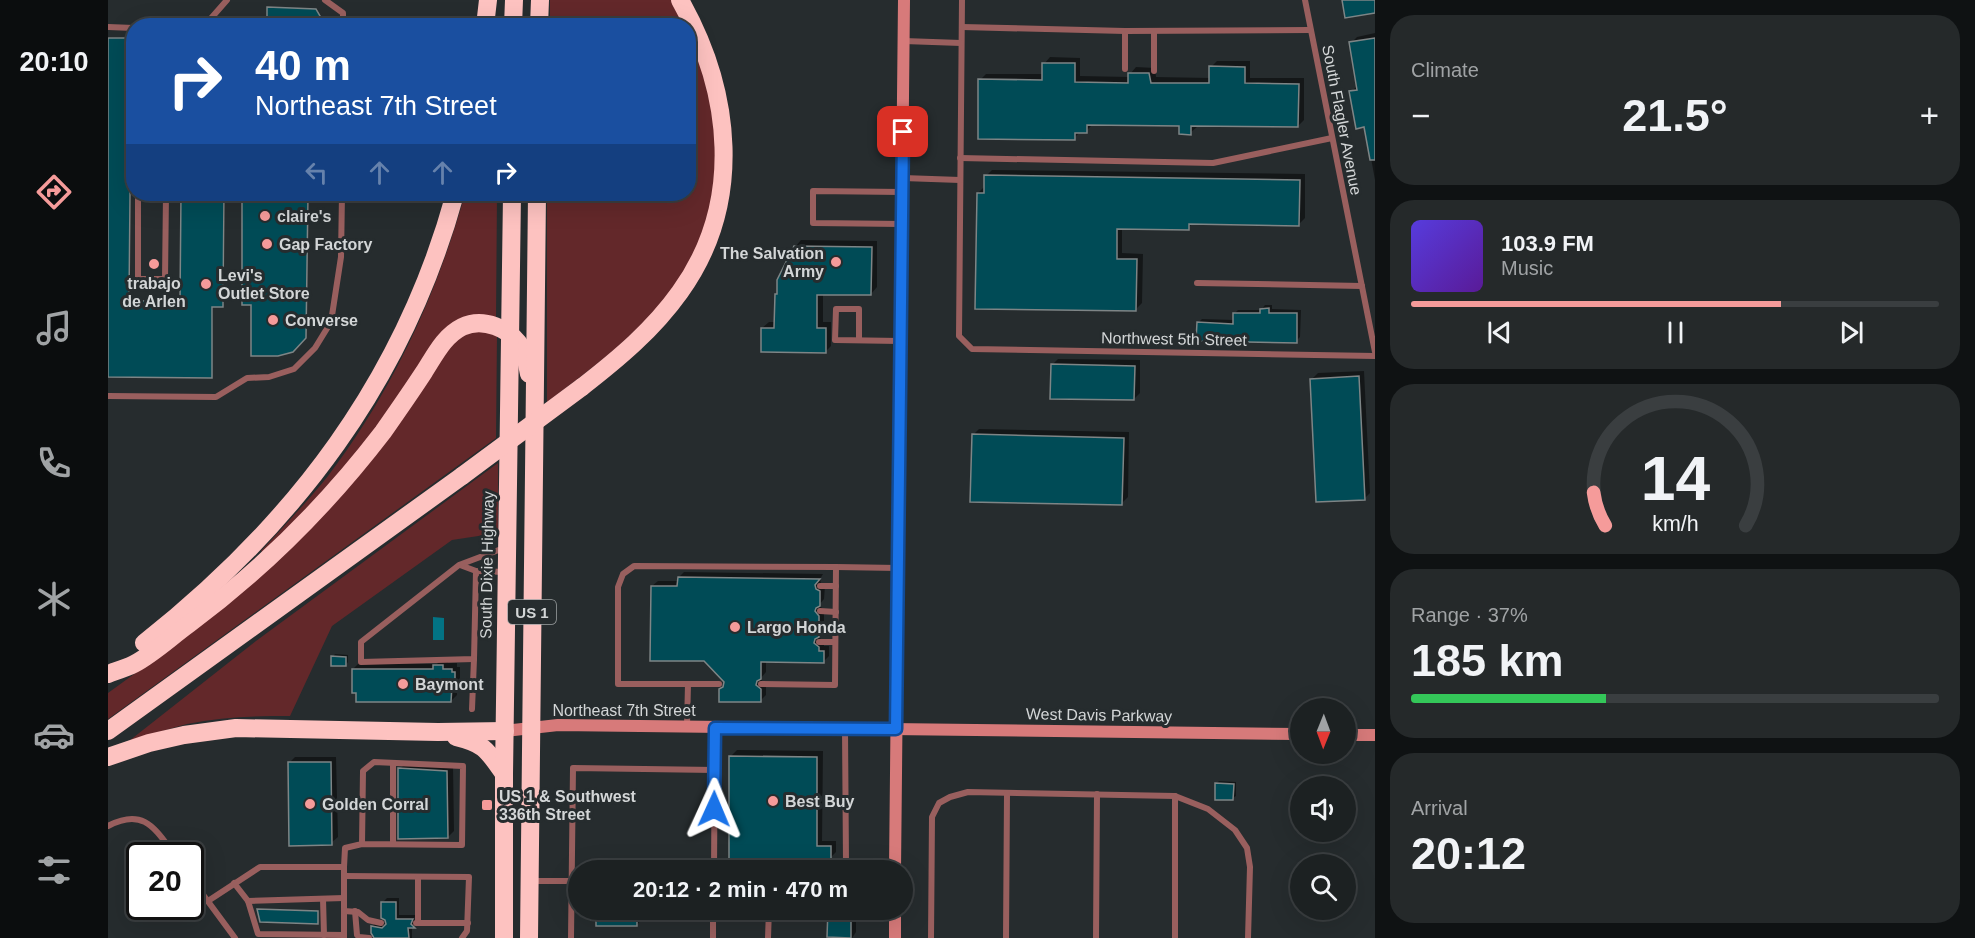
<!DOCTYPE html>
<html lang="en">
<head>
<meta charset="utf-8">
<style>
	body { margin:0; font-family:Helvetica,sans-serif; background:#25292a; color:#f1f3f6; height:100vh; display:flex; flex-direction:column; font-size:22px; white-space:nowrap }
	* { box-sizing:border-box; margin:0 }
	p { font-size:20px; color:#a0a3a5 }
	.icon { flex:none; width:33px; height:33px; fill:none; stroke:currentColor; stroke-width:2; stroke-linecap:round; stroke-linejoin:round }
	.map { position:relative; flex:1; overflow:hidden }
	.drawer { display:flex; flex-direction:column; gap:15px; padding:15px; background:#0f1213; width:600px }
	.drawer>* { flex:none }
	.hud { position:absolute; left:18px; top:18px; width:570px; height:183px; border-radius:24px; box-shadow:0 6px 24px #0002,0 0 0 2px #3a3e40; background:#1a4fa0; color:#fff; overflow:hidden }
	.needle { width:39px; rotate:181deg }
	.controls { position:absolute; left:1182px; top:698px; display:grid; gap:12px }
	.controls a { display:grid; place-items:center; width:66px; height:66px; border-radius:50%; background:#1c2122; box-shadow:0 6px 24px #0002,0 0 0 2px #3a3e40; font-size:30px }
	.speed { position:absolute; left:18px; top:842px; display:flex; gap:12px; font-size:30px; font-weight:700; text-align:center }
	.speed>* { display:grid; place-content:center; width:78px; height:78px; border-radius:50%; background:#1c2122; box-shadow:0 6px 24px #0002,0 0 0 2px #3a3e40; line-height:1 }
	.speed .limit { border:3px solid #111; border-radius:9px; background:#fff; color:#111 }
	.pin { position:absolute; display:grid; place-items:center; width:51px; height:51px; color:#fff; margin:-26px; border-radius:12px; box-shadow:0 3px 9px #0006 }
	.me { position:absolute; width:66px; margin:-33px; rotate:1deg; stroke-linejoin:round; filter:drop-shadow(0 0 4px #0008) }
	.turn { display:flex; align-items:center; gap:21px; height:126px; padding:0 30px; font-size:27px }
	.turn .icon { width:78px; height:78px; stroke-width:2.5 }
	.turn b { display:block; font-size:42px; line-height:51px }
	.lanes { display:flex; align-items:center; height:57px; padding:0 30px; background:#0003; justify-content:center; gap:30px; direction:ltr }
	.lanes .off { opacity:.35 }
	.big { font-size:45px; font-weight:600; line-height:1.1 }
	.drawer .tile { flex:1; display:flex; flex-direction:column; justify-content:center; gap:9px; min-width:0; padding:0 21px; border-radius:24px; background:#25292a }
	.drawer .dial { align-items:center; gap:0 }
	.dial svg { height:156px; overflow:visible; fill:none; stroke:#3a3e40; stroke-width:7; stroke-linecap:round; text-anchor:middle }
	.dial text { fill:#f1f3f6; stroke:none }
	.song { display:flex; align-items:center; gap:18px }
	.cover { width:72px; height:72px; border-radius:9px; background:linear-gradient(135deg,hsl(250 70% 55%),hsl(270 70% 35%)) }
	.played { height:6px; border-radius:3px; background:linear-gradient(90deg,#f59b9a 70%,#3a3e40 70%) }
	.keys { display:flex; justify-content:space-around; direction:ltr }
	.heat { display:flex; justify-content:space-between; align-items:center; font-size:33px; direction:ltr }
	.charge { height:9px; border-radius:4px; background:linear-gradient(90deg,#34c759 37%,#3a3e40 0) }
	.trip { position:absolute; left:460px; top:860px; width:345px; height:60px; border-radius:30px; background:#1c2122; box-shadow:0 6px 24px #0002,0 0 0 2px #3a3e40; font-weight:600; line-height:60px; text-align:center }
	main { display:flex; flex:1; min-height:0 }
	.dock { display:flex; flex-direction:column; width:108px; justify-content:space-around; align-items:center; background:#0b0d0e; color:#a0a3a5 }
	.dock .icon { width:42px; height:42px }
	.dock .selected { color:#f59b9a }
	.dock b { font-size:27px; color:#f1f3f6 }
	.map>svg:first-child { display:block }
	.green { fill:#63282a }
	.water { fill:#037384 }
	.shadow { fill:#0007 }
	.building { fill:#004b56; stroke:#7e8586; stroke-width:1.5 }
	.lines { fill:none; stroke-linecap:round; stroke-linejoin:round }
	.lane { stroke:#995f5e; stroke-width:6 }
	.secondary { stroke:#d77a7a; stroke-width:12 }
	.highway { stroke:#fdc2c0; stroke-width:18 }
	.highway-bridge { stroke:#fdc2c0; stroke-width:18 }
	.route-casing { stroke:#114b97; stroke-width:15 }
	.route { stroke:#1a73e8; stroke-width:10 }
	.poi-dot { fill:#f59b9a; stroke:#262c2e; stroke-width:2 }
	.labels { text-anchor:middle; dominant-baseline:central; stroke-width:6; stroke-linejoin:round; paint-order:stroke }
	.shield { fill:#262c2e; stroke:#9fa3a4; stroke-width:1.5 }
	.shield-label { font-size:15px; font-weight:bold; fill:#d3d6d7 }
	.street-label { font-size:16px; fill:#d3d6d7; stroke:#262c2e }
	.poi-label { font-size:16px; font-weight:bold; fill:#d3d6d7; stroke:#262c2e; text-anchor:start }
</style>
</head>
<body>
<main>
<nav class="dock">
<b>20:10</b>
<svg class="icon selected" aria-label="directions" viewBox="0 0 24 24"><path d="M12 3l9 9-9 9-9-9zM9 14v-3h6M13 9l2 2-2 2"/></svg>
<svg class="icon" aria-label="music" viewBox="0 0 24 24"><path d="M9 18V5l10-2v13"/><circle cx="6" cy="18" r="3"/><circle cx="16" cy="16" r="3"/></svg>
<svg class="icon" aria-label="phone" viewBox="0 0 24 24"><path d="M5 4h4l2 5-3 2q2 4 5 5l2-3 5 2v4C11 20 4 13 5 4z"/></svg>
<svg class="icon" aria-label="climate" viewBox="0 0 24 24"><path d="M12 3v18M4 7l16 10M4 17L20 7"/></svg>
<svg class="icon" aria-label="car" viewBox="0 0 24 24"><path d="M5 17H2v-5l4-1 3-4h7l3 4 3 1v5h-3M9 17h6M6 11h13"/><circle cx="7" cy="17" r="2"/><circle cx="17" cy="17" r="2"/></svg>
<svg class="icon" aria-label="filters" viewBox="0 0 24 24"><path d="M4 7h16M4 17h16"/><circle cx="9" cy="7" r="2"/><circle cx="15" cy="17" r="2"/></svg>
</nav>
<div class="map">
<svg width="1267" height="938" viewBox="0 0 1267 938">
	<rect width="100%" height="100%" fill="#262c2e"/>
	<g class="green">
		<path d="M442,0H566L579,26H442Z"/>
		<path d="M581,29C592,55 597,75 603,103C605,113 609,124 609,134C611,185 599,240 569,282C536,330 486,367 439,402V194H580Z"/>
		<path d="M357,194H389L388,320L367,316L274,421L243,460L157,554L153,551C176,526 199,502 220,476C284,392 329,294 357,194Z"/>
		<path d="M363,331L389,333L388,438L0,719V693L51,656L125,596L339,347Z"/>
		<path d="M390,463V533L344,540L224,626L182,716C148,716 113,717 79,724C60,729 40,736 21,741L148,641Z"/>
	</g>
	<path class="water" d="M325,617L336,618V640H325Z"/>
	<g class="shadow">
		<path d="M162,7L209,9L215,19V26Z"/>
		<path d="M1267,33V180L1257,125L1243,92L1249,86L1243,43L1249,37Z"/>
		<path d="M0,37L26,38V90H23L22,301H73L74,194H117L116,304L105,305L103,376L0,375Z"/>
		<path d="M942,57L972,58V76L1022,77V74L1028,67L1047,68L1048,77L1103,78V67L1109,61H1142V78H1196V120L1190,126L1089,124V127L1082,133L1072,125L985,124L978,131L972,132L966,138L872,80L878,74H935L936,64Z"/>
		<path d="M884,170L1197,174V218L1191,224L1086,222L1080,228L1014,227V253L1035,254L1034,303L1028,309L870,193L876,187L878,176Z"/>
		<path d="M136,194H200L198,335L184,351L145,304H136Z"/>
		<path d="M693,240L769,241V287L763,294L715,293V322H723V346L717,352L654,328L661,322H668L671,292L687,247Z"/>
		<path d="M1157,305H1164V309L1193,310L1192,337L1188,341L1090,323L1094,319L1126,320V314L1130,310H1153Z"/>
		<path d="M950,359L1032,360V393L1026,399L944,365Z"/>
		<path d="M1256,371L1262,493L1256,499L1204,379L1210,373Z"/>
		<path d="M871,429L1021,432L1020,497L1014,503L865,435Z"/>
		<path d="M576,572L715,574L712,579L713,584L717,586L716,599L711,605L716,610V630L711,637L716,642V646H721V656L715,662L658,661V672L652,679L658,684V695L652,701L618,685L616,680L544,586L550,581H571V577Z"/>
		<path d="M227,654L240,655V662L238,665L225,657Z"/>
		<path d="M333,660H340V663H349V667H352V678L349,681V695L343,701L245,669L251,663L329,664Z"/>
		<path d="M629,750L715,751L714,841H728V852L722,858L622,857L623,756Z"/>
		<path d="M187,757H228L230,837L223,843L181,763Z"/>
		<path d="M298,763L345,765L346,831L340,837L292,769Z"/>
		<path d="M1111,781L1128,782V796L1125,798L1108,784Z"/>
		<path d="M279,898H291V915H308L306,919L310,923L304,927V938H268L264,927L268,922L279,924L274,903Z"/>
		<path d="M484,909H533V920L529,925L489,919Z"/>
		<path d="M721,909H748V932L744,938H731Z"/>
	</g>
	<g class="building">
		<path d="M1234,0H1267V13L1237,18Z"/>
		<path d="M159,7L208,9L218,26H159Z"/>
		<path d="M0,38H26V92H23L21,301H72L73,194H116L115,307H104V378L0,377Z"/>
		<path d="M1267,38V160H1262L1256,127L1248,129L1241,91L1249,90L1241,42Z"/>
		<path d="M934,63H967V82L1020,83V73H1041L1043,83H1101V66L1137,67V83L1191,84L1190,127L1083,126V135L1071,134V126L979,125V133H967V140L870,139V79L934,80Z"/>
		<path d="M876,175L1192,180L1191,226L1081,224V230L1009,229V259H1029L1028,311L867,309L869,193H876Z"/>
		<path d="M134,194H200L198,338L185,352L170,356H143V305H134Z"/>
		<path d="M686,246L764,247L763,295H709V328H718V353L653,352V328H666L667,294H669V280Z"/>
		<path d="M1161,308V313H1189V343L1088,341L1089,322L1125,324V313H1152V309Z"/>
		<path d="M943,364L1027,366L1026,400L942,399Z"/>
		<path d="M1251,376L1257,500L1208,502L1202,379Z"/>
		<path d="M864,434L1016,438L1014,505L862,502Z"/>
		<path d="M570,577L712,579L707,585L708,589L712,591V606L708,608L707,611L711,616V637L707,639L706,643L711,647V651H716V663L653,662V679L649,681L648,685L653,689V702H611V689L615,687L616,682L596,661H542L543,586H569Z"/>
		<path d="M223,656L238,657V666H223Z"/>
		<path d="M325,665H335V669H344V672H347V685H344L343,702H248V693H244V669H325Z"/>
		<path d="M621,756L709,757V846H723V860L621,859Z"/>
		<path d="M180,762H223L224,845L181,846Z"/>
		<path d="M290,768L339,771L340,838L290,839Z"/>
		<path d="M1107,783L1126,784L1125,800H1107Z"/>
		<path d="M273,902H288V919H305L303,924L307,928H300L301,938H266L263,933V926L274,928L278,924L277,920L273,918Z"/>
		<path d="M149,909L210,911V924L152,922Z"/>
		<path d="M483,909H529V926H488V920H483Z"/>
		<path d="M720,909H743V938L719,937Z"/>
	</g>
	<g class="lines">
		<g class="lane">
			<path d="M217,0L235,13V26"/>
			<path d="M854,0L851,336L864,349L1267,356"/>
			<path d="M1197,0L1267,352"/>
			<path d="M90,26L98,24L119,0"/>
			<path d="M0,27L26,28"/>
			<path d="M854,27L1017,31L1202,30"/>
			<path d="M1017,31V69"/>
			<path d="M796,41L853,43"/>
			<path d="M1046,71V31"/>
			<path d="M852,158L1105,163L1224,138"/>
			<path d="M795,178L852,180"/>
			<path d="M794,192L705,191V223L794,224"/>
			<path d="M30,194V279H57L58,194"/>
			<path d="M1089,283L1254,286"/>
			<path d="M751,340V309H728L727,340L792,341"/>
			<path d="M0,396L108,397L139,378L161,377L186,369L207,348L223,322L233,257L234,194"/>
			<path d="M352,565L368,571L397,572"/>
			<path d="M728,567L790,568"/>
			<path d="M368,571L366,659L253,662V642L351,565L396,548"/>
			<path d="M712,586H728"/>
			<path d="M712,611L728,612"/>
			<path d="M711,642H727"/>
			<path d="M611,684H510V587L515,574L526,566L728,567L727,685L653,684"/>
			<path d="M364,709L366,659"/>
			<path d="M579,726L580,684"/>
			<path d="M0,826C36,807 47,829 67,855"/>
			<path d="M285,844V763"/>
			<path d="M236,867L237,848L254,844L354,845L355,766L266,762L255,771L254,844"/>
			<path d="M606,870L607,728"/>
			<path d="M731,870L738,863L737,729"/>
			<path d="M236,876L361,877L359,931L354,938"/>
			<path d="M82,877L127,938"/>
			<path d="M422,881H471"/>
			<path d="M126,883L140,901L236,898"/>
			<path d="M215,899L216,935"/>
			<path d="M100,901L152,867H236V938"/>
			<path d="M140,901L150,934L236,935"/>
			<path d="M236,911L250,912L260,920L273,923"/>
			<path d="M247,911L249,935L251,937L261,938"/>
			<path d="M546,914V909"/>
			<path d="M308,923H310V877"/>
			<path d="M310,923H360"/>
			<path d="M463,938L465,768L607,770"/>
			<path d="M605,938V909"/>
			<path d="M660,938L661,909"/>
			<path d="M823,938L824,817L831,803L842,797L860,792L1067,796L1100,809L1127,830L1139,848L1142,867L1140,938"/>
			<path d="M898,938L899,794"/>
			<path d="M988,938L989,794"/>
			<path d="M1067,938V796"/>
		</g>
		<g class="secondary">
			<path d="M397,731L450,725L1192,734"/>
			<path d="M1238,735H1267"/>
			<path d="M787,870L796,0"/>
			<path d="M787,938V909"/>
		</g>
		<g class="highway">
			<path d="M377,26L380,0"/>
			<path d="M405,26L406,0"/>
			<path d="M431,26L432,0"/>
			<path d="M474,387C510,359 545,330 572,292C636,203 624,92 572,0"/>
			<path d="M36,643C187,524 296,380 347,194"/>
			<path d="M0,674C8,671 18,668 26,664C45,654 63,637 81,624C155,569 219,505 275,432C289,412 303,392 316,372C327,355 336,336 354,327C375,317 402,328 414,348C418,356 419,365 421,374"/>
			<path d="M0,731L354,476"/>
			<path d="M348,737C377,744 379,750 396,774"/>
			<path d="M0,757L41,743L76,735L128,728L330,732L397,731"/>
			<path d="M396,938V774L404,194"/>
			<path d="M421,938L429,194"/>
		</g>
		<path class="highway-bridge" d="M354,476L474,387"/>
	</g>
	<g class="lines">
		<g class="route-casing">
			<path id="route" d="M606,809L607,728L788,729L795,132"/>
		</g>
		<use href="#route" class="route"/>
	</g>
	<g class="poi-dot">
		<circle cx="157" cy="216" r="6"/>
		<circle cx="159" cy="244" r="6"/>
		<circle cx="728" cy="262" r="6"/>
		<circle cx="46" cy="264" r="6"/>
		<circle cx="98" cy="284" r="6"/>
		<circle cx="165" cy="320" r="6"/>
		<circle cx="627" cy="627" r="6"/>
		<circle cx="295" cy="684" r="6"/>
		<circle cx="665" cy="801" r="6"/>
		<circle cx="202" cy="804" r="6"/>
		<rect x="373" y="799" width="12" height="12" rx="3"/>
	</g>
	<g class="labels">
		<rect class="shield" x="400" y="600" width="48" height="24" rx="4.5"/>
		<g class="shield-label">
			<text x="424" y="612">US 1</text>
		</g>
		<g class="street-label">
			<text transform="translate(1234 120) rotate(79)">South Flagler Avenue</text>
			<text transform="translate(1066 339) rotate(1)">Northwest 5th Street</text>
			<text transform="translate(379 565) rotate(-89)">South Dixie Highway</text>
			<text x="516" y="710">Northeast 7th Street</text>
			<text transform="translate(991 715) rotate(1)">West Davis Parkway</text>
		</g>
		<g class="poi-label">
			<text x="169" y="216">claire's</text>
			<text x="171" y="244">Gap Factory</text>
			<text x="716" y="253" text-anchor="end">The Salvation<tspan x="716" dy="18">Army</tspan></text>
			<text x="110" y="275">Levi's<tspan x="110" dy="18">Outlet Store</tspan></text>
			<text x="46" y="283" text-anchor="middle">trabajo<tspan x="46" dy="18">de Arlen</tspan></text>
			<text x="177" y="320">Converse</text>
			<text x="639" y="627">Largo Honda</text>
			<text x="307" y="684">Baymont</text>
			<text x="391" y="796">US 1 &amp; Southwest<tspan x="391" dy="18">336th Street</tspan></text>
			<text x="677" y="801">Best Buy</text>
			<text x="214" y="804">Golden Corral</text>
		</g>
	</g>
</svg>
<div class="controls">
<a><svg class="needle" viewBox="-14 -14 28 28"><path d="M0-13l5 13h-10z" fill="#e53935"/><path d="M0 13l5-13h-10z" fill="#a0a3a5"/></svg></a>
<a><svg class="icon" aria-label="sound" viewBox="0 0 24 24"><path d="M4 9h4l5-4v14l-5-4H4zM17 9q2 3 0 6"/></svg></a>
<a><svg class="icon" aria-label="search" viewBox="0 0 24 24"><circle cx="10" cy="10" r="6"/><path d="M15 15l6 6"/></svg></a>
</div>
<div class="speed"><div class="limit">20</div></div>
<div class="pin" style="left:795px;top:132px;background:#d93025"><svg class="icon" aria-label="arrive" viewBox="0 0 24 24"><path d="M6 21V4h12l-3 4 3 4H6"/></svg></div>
<svg class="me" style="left:606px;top:809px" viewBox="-20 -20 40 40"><path d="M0-17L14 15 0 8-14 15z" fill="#1a73e8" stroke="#fff" stroke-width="4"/></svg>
<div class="trip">20:12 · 2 min · 470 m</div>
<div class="hud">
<div class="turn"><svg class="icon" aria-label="right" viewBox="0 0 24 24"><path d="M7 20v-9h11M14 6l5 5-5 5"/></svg><div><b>40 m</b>Northeast 7th Street</div></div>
<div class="lanes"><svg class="icon off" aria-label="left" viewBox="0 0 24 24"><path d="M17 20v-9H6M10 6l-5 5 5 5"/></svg><svg class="icon off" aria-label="ahead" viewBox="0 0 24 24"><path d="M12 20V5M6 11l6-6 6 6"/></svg><svg class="icon off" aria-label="ahead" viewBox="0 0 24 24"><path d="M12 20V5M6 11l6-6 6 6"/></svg><svg class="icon" aria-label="right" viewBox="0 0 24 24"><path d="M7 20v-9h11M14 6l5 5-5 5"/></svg></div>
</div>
</div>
<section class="drawer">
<div class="tile"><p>Climate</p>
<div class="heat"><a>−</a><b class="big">21.5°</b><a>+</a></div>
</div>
<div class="tile">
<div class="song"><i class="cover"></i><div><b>103.9 FM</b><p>Music</p></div></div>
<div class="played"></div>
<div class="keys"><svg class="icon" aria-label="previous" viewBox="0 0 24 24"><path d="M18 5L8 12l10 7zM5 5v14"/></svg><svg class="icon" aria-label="pause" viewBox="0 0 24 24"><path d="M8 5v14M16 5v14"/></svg><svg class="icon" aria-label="next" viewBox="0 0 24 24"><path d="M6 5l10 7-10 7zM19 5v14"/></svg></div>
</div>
<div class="tile dial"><svg viewBox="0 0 100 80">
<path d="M14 69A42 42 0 1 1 86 69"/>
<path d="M14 69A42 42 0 0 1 8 52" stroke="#f59b9a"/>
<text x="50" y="56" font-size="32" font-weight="700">14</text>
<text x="50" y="72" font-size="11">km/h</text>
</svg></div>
<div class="tile"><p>Range · 37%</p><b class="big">185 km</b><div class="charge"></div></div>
<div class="tile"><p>Arrival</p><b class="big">20:12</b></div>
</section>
</main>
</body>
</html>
